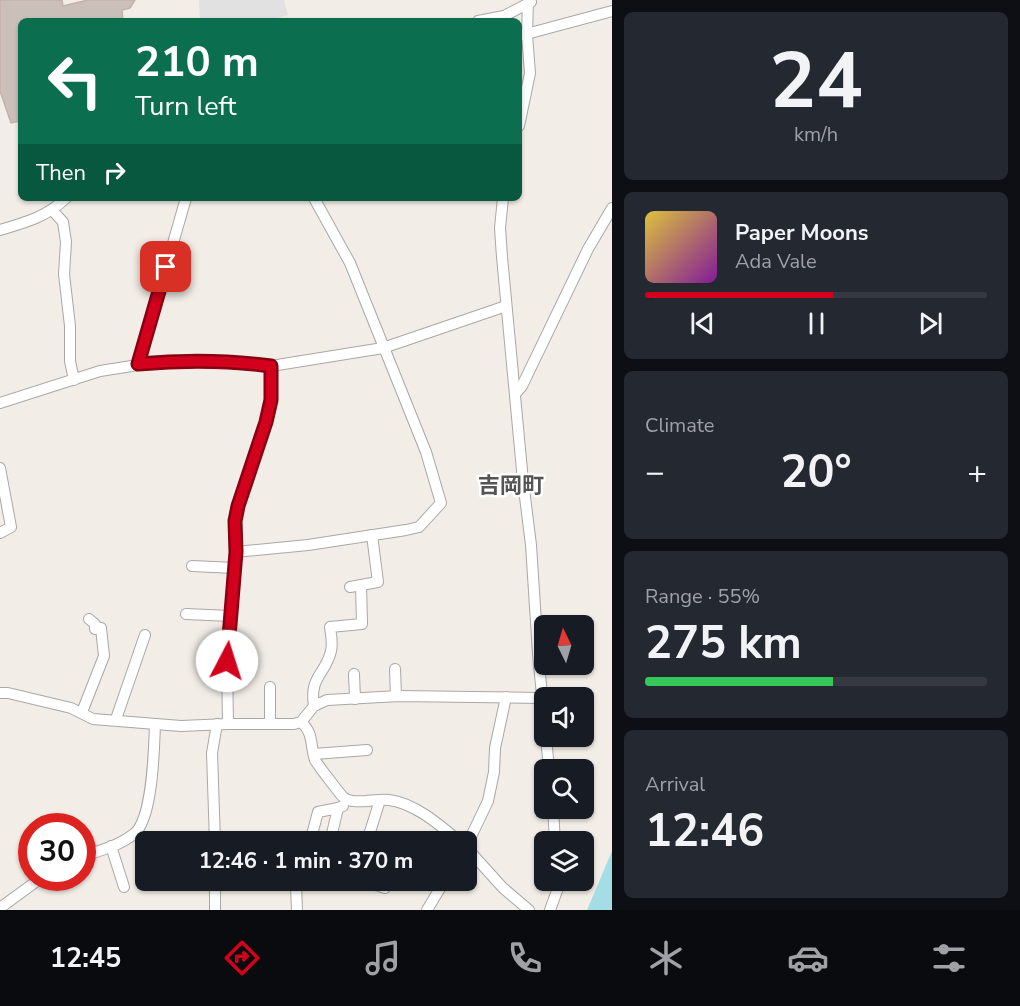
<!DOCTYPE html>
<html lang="en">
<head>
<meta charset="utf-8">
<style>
	body { margin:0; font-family:"Nunito Sans","Noto Sans JP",sans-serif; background:#242831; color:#f1f3f6; height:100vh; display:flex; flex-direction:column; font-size:22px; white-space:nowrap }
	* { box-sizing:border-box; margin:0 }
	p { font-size:20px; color:#9ea1a6 }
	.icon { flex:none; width:33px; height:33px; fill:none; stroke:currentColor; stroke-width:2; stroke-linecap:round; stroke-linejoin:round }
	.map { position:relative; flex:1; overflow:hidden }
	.details { display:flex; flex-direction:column; gap:12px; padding:12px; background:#0d0f14; width:408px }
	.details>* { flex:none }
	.banner { position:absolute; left:18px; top:18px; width:504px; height:183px; border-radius:9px; box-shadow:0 2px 4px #0004; background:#0b6e4f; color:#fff; overflow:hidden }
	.needle { width:39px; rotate:355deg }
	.tools { position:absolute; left:534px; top:615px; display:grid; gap:12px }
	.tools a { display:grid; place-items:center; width:60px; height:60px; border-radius:9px; background:#171b24; box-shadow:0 2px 4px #0004; font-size:30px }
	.speed { position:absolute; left:18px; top:813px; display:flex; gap:12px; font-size:30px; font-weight:700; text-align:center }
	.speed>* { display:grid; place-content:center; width:78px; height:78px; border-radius:50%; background:#171b24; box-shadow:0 2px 4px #0004; line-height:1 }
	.speed .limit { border:9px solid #d22; background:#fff; color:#111 }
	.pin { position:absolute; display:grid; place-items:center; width:51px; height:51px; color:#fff; margin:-26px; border-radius:12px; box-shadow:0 3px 9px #0006 }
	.me { position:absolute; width:66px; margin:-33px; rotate:5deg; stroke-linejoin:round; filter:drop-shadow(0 0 4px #0008) }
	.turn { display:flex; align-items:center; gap:21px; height:126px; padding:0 18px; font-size:27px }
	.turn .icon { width:78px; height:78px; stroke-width:2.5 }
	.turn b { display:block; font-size:42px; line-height:51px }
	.then { display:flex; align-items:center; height:57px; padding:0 18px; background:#0003; gap:12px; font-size:22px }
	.big { font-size:45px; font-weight:700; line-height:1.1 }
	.details .card { flex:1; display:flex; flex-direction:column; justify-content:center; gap:9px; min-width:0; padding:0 21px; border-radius:9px; background:#242831 }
	.details .dial { align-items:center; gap:0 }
	.dial b { font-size:78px; line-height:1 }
	.song { display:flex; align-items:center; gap:18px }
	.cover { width:72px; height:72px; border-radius:9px; background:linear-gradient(135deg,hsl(50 70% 55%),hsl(290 70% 35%)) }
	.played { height:6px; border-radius:3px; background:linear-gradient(90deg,#d3001d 55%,#363941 55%) }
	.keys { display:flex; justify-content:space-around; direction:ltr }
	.heat { display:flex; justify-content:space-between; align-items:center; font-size:33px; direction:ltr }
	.charge { height:9px; border-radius:4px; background:linear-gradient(90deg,#34c759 55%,#363941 0) }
	.trip { position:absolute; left:135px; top:831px; width:342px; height:60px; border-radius:9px; background:#171b24; box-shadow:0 2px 4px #0004; font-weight:700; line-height:60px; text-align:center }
	.dock { display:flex; height:96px; justify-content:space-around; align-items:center; background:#090b0e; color:#9ea1a6 }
	.dock .icon { width:42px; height:42px }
	.dock .current { color:#d3001d }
	.dock b { font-size:27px; color:#f1f3f6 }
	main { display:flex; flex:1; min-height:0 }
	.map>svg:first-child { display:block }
	.parking { fill:#e1e1e1 }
	.water { fill:#a4dee4 }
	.building { fill:#cbbfba; stroke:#c6b1a8; stroke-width:1.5 }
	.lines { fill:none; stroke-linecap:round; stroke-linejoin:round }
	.minor-casing { stroke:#a8a8a8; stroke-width:12 }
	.minor { stroke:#fff; stroke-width:10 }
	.route-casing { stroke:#890013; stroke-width:15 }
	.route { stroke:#d3001d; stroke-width:10 }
	.labels { text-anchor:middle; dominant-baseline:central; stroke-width:5; stroke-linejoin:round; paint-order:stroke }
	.quarter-label { font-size:22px; font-weight:bold; fill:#545454; stroke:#fff }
</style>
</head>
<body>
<main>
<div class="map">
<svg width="612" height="910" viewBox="0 0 612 910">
	<rect width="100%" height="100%" fill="#f2ede7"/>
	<path class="parking" d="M199,0H284L288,15L266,21H200Z"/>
	<path class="water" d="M612,851V910H587Z"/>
	<path class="building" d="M0,0H62L63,6L88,0H135L130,8L122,10L123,21H21V121L11,123L0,91Z"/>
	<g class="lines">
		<g class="minor-casing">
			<g id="minor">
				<path d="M478,21L504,16L531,2"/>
				<path d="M519,36L612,11"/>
				<path d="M519,126L530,73L527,35L528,0"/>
				<path d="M503,198L500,228L502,257L523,481L531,545L538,653L544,717"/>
				<path d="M53,211L63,222L66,242L64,274L70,326V361L74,380"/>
				<path d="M0,230C27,222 46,217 66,198"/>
				<path d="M138,365L186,198"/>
				<path d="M516,393L522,386L588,249L612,208"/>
				<path d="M0,403L100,371L138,365L172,361L250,363L271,366L383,348L506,306"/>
				<path d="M0,468L11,527L0,533"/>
				<path d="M236,552L308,545L406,530L419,527L441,503L426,452L350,263L314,198"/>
				<path d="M192,566L235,568"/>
				<path d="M350,587L378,582L372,535"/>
				<path d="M186,614L231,616"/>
				<path d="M395,669L396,696"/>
				<path d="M354,674L355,699"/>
				<path d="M270,687V724"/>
				<path d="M0,693H8L71,708L93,719L181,726L228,724H294L301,722L314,706L327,700L399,696L543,698"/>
				<path d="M314,706C309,676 326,674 331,651C333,643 331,635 330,627L362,624L361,585"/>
				<path d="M82,712L104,656L101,628L95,629V624L89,619"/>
				<path d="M116,719L145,635"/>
				<path d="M301,722C314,733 310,746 315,760C317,764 340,794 343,797C353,806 376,798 389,800C415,803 441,826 460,842"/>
				<path d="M228,724L227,661L236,552L235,521L238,506L266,422L271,400V366"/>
				<path d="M546,736L549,770"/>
				<path d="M314,754L367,750"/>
				<path d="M380,800L369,835L386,842"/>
				<path d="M553,808L555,842"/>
				<path d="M215,842L212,753L217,724"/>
				<path d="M310,842L318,812L338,808"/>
				<path d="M330,842L338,808L343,806"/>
				<path d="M111,846L124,887"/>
				<path d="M466,847L488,801L494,772L495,748L506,697"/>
				<path d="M466,847L503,888L529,910"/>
				<path d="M82,857C100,850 119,846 134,834C153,819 154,748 155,724"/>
				<path d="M367,882L385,888"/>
				<path d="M170,884L215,885"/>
				<path d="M0,908L41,878"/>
				<path d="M215,910V881"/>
				<path d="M297,910L296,886L298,880"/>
				<path d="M427,910L445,880"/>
				<path d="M550,910L558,888L559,880"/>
			</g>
		</g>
		<use href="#minor" class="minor"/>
	</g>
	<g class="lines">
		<g class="route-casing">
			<path id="route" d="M166,267L138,364C182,360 227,360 271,366V400L266,422L238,506L235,521L236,552L227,661"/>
		</g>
		<use href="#route" class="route"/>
	</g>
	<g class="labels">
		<g class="quarter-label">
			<text x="511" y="486">吉岡町</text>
		</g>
	</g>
</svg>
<div class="tools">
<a><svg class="needle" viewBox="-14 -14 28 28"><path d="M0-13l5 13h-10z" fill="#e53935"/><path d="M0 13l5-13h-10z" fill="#9ea1a6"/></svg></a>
<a><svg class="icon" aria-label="sound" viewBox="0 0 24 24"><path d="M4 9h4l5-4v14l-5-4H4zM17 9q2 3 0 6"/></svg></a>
<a><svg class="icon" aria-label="search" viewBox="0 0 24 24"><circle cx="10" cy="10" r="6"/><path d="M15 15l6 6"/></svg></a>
<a><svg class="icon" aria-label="layers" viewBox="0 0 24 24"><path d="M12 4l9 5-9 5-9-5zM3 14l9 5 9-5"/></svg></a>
</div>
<div class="speed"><div class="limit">30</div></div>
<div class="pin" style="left:166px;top:267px;background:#d93025"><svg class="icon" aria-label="arrive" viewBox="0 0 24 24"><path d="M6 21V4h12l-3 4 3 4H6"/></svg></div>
<svg class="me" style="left:227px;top:661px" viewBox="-20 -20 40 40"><circle r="19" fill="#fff"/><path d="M0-13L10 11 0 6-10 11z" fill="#d3001d"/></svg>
<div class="trip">12:46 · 1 min · 370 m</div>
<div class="banner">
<div class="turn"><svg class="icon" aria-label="left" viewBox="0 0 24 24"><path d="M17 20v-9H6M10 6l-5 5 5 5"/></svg><div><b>210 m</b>Turn left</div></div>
<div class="then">Then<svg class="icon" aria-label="right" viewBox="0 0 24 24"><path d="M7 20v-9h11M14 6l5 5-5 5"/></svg></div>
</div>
</div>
<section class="details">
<div class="card dial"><b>24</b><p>km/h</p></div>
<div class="card">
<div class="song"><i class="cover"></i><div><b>Paper Moons</b><p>Ada Vale</p></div></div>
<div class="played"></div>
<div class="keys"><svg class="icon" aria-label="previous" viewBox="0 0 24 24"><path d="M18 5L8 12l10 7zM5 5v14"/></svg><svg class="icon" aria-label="pause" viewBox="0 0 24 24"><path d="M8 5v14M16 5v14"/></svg><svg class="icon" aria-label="next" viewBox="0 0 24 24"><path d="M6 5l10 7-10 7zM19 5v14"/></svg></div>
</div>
<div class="card"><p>Climate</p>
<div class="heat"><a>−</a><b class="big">20°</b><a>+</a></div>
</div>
<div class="card"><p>Range · 55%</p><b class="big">275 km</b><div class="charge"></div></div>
<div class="card"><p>Arrival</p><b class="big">12:46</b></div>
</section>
</main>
<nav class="dock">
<b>12:45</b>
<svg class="icon current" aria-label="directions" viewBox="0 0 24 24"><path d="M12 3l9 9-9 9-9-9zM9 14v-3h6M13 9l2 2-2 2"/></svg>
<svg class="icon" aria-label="music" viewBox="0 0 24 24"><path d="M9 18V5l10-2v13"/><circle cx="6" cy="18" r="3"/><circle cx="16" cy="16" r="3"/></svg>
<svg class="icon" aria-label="phone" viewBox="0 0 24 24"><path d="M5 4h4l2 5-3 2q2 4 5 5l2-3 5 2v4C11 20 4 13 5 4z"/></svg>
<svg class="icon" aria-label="climate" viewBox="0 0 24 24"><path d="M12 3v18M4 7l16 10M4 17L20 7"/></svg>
<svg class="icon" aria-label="car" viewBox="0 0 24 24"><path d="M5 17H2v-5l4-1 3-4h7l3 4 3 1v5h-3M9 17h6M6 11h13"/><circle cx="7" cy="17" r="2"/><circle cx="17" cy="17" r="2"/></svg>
<svg class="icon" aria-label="filters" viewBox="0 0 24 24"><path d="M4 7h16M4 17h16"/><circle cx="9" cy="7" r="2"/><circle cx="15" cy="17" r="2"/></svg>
</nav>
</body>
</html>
